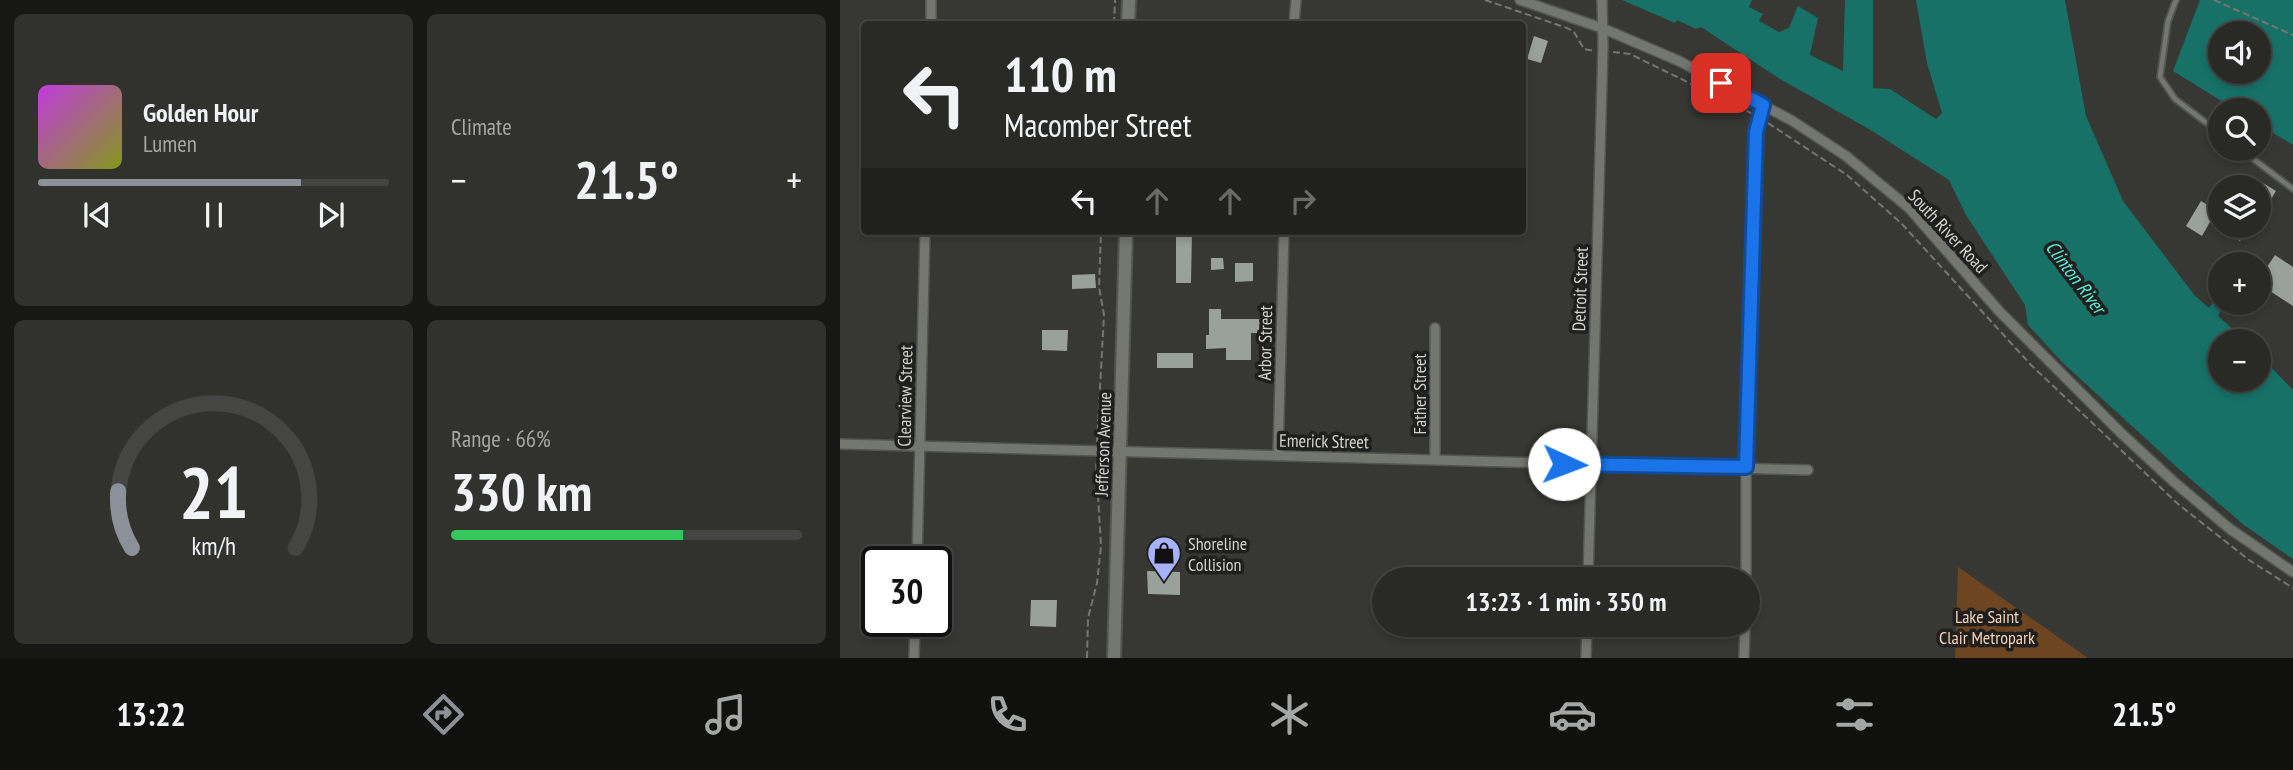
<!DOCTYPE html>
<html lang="en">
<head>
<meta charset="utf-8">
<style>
	body { margin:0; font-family:"PT Sans Narrow",sans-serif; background:#31322e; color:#f1f3f6; height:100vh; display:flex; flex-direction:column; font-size:26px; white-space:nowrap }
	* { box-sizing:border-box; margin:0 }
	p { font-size:23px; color:#a5a7a7 }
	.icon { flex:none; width:38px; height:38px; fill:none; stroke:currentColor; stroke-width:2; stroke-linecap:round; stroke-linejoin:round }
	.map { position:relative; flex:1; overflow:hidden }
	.details { display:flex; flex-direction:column; gap:14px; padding:14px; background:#171715; width:840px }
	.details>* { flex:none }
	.banner { position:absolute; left:21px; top:21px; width:665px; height:214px; border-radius:7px; box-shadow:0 4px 10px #0003,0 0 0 2px #454643; background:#292a26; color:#f1f3f6; overflow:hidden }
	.buttons { position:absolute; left:1368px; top:21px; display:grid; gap:14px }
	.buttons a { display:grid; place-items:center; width:63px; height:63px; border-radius:50%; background:#292a26; box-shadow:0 4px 10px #0003,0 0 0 2px #454643; font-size:35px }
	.speed { position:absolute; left:21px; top:546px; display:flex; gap:14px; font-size:35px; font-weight:700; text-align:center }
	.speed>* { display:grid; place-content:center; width:91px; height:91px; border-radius:50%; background:#292a26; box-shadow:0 4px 10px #0003,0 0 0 2px #454643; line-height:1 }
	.speed .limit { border:4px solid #111; border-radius:10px; background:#fff; color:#111 }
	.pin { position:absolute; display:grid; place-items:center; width:60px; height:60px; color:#fff; margin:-30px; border-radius:14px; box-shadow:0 4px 10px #0006 }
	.me { position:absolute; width:77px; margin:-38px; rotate:92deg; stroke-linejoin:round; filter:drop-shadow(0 0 5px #0008) }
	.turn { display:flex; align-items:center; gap:24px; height:147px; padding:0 28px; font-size:32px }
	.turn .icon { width:91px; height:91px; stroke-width:2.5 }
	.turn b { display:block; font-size:49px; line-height:60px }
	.lanes { display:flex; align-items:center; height:66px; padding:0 28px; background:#0003; justify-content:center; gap:35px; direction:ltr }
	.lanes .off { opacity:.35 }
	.big { font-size:52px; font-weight:800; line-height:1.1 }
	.details .card { flex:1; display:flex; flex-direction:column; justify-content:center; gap:10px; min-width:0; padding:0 24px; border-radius:10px; background:#31322e }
	.details .dial { align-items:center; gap:0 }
	.dial svg { height:182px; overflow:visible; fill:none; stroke:#454643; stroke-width:7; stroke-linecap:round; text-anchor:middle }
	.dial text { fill:#f1f3f6; stroke:none }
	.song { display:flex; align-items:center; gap:21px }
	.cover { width:84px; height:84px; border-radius:10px; background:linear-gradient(135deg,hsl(290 70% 55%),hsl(70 70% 35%)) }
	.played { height:7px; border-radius:4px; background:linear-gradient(90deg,#8c9099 75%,#454643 75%) }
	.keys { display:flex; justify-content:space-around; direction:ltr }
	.heat { display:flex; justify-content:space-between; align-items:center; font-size:38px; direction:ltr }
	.charge { height:10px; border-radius:5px; background:linear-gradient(90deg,#34c759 66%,#454643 0) }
	.details .tiles { flex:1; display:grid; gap:14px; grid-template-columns:repeat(2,1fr) }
	.trip { position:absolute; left:532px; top:567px; width:388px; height:70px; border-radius:35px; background:#292a26; box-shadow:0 4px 10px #0003,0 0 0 2px #454643; font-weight:800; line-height:70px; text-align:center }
	.dock { display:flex; height:112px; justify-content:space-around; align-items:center; background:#10110f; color:#a5a7a7 }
	.dock .icon { width:49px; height:49px }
	.dock .on { color:#8c9099 }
	.dock b { font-size:32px; color:#f1f3f6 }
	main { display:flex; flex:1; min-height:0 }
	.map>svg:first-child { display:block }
	.green { fill:#6d4521 }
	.water { fill:#177167; fill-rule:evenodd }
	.building { fill:#9aa09b }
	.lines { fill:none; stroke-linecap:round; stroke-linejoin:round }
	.lane-casing { stroke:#535551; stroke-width:8 }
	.street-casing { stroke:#535551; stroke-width:12 }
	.secondary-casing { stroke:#535551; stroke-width:16 }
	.path { stroke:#757671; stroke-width:2; stroke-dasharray:7 3.5; stroke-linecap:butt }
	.lane { stroke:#747670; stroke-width:4.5 }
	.street { stroke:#747670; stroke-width:9 }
	.secondary { stroke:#747670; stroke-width:12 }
	.route-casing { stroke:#114b97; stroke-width:18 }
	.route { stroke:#1a73e8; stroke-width:12 }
	.labels { text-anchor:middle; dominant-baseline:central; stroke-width:7; stroke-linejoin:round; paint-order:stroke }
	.street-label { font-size:18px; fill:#d0d2ce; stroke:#1f1f1d }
	.poi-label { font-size:18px; fill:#d0d2ce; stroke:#1f1f1d; text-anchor:start }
	.park-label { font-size:18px; fill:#f4d1b7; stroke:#1f1f1d }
	.water-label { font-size:19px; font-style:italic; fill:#53eedc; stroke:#1f1f1d }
</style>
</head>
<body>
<main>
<section class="details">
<div class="tiles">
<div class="card">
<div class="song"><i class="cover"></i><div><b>Golden Hour</b><p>Lumen</p></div></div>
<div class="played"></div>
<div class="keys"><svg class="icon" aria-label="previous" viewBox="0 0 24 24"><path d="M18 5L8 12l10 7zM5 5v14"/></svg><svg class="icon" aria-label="pause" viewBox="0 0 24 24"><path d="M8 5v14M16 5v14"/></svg><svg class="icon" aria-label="next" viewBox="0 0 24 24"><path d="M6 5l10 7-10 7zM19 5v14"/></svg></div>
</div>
<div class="card"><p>Climate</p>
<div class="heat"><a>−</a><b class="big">21.5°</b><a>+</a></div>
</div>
<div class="card dial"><svg viewBox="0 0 100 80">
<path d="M14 69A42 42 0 1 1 86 69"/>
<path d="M14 69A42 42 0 0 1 8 44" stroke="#8c9099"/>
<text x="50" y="56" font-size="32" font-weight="700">21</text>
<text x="50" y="72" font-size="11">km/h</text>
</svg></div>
<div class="card"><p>Range · 66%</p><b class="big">330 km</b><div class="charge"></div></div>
</div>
</section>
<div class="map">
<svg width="1453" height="658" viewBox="0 0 1453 658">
	<rect width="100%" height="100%" fill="#373833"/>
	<path class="green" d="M1118,567L1248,658H1115Z"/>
	<g class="water">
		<path d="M782,0H912L909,7L923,14L919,21L939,32L949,28L958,6L978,18L970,55L1003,71L1005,0H1033V88L1050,89L1096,119L1102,113L1087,63L1076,0H1225L1246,116L1283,201L1355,296L1369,308L1379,294L1381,295V303H1385L1378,316L1406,341H1381V380H1419V355L1453,390V559L1404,525L1339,469L1224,364L1188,325L1185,305L1126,215L1109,180L1029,129L940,79L861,27L856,29L837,20L835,23Z"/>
		<path d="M1360,0H1453V145L1419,124V110H1396L1333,71ZM1381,33H1419V72H1381Z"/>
	</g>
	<g class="building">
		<path d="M694,36L708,41L701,63L687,59Z"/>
		<path d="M1410,175L1436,191L1419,219V187H1403Z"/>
		<path d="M1361,201L1381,213V226H1410L1400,241L1370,222L1362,236L1346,226Z"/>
		<path d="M336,231H352L351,283H336Z"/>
		<path d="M1435,255L1453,267V306L1419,284V279Z"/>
		<path d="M371,258H383L384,269L371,270Z"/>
		<path d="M395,263H413V281L395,282Z"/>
		<path d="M255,274L256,288L232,289V275Z"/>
		<path d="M369,309H381V319H422L423,333H411V360H386V348L366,349V335H369Z"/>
		<path d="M202,330H228L227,351L202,350Z"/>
		<rect x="317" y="353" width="36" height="15"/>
		<path d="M307,571L340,572V595L308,594Z"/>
		<path d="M191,600H217L216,627L190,626Z"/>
	</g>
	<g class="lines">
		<g class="lane-casing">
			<g id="lane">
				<path d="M1336,0L1328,21L1320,77L1335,99L1381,134"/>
				<path d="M1400,149L1453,189"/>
			</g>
		</g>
		<g class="street-casing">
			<g id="street">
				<path d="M680,0L762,28L839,61L951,120L1006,156L1069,208L1159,311L1281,433L1334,482L1390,529L1453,572"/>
				<path d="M91,24V0"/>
				<path d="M454,24L456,0"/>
				<path d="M0,444L968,470"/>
				<path d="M438,455L444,231"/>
				<path d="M595,459V328"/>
				<path d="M77,562L85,231"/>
				<path d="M748,579L763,46L762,0"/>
				<path d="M906,579V467L916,133L923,105"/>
				<path d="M74,658L75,621"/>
				<path d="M746,658L747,625"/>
				<path d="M904,658L905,625"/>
			</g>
		</g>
		<g class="secondary-casing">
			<g id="secondary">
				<path d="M288,24L289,0"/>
				<path d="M274,658L286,231"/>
			</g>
		</g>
		<g class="path">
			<path d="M645,0L727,28L734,32L744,49L754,51"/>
			<path d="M1374,0L1453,35"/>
			<path d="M274,24L275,0"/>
			<path d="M773,52L790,54L911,113"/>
			<path d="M928,123L1007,175L1062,224L1191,365L1338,504L1409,560L1453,588"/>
			<path d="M257,442L264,315L259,287L261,231"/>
			<path d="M247,658L248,618L257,583L261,546L256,461"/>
		</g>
		<use href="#lane" class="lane"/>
		<use href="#street" class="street"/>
		<use href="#secondary" class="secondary"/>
	</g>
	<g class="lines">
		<g class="route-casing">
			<path id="route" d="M724,464L906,467L916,132L923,105L881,83"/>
		</g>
		<use href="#route" class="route"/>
	</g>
	<defs>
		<g id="shop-pin" transform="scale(1.75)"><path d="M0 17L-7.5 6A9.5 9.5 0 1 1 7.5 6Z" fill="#a7b1fc" stroke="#1f1f1d"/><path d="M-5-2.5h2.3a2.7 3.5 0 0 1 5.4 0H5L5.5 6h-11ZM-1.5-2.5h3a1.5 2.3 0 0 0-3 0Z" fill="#111"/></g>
	</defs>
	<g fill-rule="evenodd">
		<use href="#shop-pin" x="324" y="553"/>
	</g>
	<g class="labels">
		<g class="street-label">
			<text transform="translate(1108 231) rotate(47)">South River Road</text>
			<text transform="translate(740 289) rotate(-88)">Detroit Street</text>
			<text transform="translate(425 343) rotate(-89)">Arbor Street</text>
			<text transform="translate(579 394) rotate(-90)">Father Street</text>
			<text transform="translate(65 396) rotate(-89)">Clearview Street</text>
			<text transform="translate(484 441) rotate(1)">Emerick Street</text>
			<text transform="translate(263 444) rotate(-88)">Jefferson Avenue</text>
		</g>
		<g class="poi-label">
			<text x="348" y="543">Shoreline<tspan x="348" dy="21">Collision</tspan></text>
		</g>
		<g class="park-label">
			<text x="1147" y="616">Lake Saint<tspan x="1147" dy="21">Clair Metropark</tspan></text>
		</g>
		<g class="water-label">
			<text transform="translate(1236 277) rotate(53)">Clinton River</text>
		</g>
	</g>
</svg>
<div class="buttons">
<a><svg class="icon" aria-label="sound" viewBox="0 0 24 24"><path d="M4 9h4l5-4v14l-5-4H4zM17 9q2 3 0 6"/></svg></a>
<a><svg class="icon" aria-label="search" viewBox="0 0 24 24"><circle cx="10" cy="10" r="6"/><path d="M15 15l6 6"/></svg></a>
<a><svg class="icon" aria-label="layers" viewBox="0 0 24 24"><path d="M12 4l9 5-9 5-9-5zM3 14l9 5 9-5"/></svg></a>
<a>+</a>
<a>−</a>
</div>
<div class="speed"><div class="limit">30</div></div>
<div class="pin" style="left:881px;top:83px;background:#d93025"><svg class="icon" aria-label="arrive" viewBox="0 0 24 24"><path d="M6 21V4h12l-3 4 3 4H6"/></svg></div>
<svg class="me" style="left:724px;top:464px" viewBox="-20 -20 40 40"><circle r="19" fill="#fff"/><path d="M0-13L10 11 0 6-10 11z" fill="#1a73e8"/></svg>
<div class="trip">13:23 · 1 min · 350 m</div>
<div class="banner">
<div class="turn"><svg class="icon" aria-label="left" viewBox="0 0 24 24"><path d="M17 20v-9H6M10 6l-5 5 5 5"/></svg><div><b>110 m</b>Macomber Street</div></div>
<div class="lanes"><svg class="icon" aria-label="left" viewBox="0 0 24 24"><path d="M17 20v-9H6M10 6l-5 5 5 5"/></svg><svg class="icon off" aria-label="ahead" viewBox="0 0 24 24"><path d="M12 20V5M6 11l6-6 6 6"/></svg><svg class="icon off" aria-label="ahead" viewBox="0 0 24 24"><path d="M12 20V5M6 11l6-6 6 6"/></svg><svg class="icon off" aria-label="right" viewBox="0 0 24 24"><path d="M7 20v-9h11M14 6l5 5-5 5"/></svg></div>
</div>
</div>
</main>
<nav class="dock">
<b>13:22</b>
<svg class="icon on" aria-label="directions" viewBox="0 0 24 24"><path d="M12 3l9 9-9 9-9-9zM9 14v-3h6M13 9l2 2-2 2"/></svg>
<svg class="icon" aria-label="music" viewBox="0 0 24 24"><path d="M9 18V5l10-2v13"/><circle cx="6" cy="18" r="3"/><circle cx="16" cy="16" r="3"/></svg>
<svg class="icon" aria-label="phone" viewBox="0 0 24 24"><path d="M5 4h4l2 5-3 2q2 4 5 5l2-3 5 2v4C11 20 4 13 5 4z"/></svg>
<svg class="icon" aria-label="climate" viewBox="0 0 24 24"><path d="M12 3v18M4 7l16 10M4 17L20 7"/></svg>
<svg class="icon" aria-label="car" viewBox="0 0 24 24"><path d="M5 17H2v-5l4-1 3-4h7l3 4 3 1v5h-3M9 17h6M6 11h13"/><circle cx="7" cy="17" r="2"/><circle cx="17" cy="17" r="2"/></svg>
<svg class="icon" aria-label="filters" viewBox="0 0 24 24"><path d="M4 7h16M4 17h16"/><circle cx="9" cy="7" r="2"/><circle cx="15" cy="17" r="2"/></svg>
<b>21.5°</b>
</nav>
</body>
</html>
